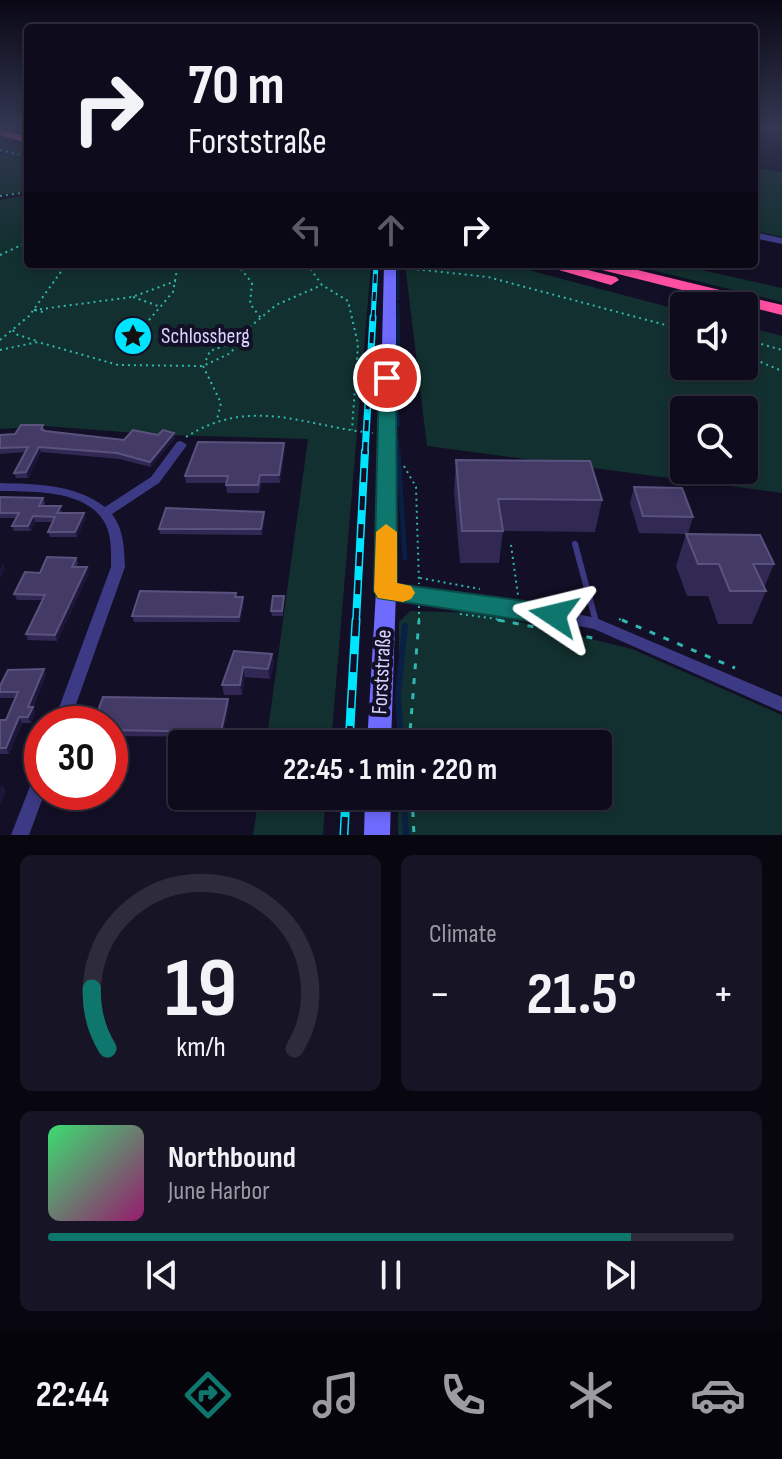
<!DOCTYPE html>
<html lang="en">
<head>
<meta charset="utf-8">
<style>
	body { margin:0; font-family:"Sofia Sans Condensed",sans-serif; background:#171425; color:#f1f3f6; height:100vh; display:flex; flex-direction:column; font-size:30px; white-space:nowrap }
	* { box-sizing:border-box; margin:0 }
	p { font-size:26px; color:#9b9ba3 }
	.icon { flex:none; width:44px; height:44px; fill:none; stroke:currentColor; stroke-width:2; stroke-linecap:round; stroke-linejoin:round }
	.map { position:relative; height:835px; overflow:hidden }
	.side { display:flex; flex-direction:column; gap:20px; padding:20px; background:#08060f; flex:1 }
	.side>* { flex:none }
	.guide { position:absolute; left:24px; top:24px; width:734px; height:244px; border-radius:8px; box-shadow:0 4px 12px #0003,0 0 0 2px #2e2b3b; background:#0e0b1c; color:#f1f3f6; overflow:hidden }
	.controls { position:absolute; left:670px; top:292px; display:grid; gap:16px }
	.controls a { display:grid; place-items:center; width:88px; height:88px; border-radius:8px; background:#0e0b1c; box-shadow:0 4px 12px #0003,0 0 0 2px #2e2b3b; font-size:40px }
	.speed { position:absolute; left:24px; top:706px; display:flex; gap:16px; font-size:40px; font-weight:700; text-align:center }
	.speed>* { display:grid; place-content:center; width:104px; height:104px; border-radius:50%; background:#0e0b1c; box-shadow:0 4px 12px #0003,0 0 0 2px #2e2b3b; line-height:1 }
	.speed .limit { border:12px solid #d22; background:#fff; color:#111 }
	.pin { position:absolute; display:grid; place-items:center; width:68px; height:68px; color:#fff; margin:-34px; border:4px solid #fff; border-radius:50%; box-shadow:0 2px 8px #0007 }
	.me { position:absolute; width:88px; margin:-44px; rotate:280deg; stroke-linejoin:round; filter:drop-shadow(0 0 6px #0008) }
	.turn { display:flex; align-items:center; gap:28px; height:168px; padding:0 32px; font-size:36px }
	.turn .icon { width:104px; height:104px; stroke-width:2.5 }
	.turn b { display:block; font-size:56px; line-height:68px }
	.lanes { display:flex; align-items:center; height:76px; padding:0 32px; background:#0003; justify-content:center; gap:40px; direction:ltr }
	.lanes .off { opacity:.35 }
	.big { font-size:60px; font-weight:700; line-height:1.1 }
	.side .widget { flex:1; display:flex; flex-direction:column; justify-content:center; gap:12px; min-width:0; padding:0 28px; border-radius:12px; background:#171425 }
	.side .dial { align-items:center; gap:0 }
	.dial svg { height:208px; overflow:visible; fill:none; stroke:#2e2b3b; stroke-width:7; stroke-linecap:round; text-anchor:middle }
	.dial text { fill:#f1f3f6; stroke:none }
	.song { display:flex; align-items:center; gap:24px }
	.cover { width:96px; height:96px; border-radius:12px; background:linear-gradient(135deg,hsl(140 70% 55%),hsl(320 70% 35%)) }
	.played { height:8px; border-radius:4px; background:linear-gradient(90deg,#0f766e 85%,#2e2b3b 85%) }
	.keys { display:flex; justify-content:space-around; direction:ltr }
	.heat { display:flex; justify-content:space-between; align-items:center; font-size:44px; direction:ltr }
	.side .tiles { flex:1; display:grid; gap:20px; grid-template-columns:1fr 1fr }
	.widget:last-child { grid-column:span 2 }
	.trip { position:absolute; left:168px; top:730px; width:444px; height:80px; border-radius:8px; background:#0e0b1c; box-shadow:0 4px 12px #0003,0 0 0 2px #2e2b3b; font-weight:700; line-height:80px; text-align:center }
	.menu { display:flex; height:128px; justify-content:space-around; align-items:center; background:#06040b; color:#9b9ba3 }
	.menu .icon { width:56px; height:56px }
	.menu .on { color:#0f766e }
	.menu b { font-size:36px; color:#f1f3f6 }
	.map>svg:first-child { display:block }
	.green { fill:#12302f; fill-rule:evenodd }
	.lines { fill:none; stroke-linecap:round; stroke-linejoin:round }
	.stream-far4 { stroke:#0a1f44; stroke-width:2 }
	.stream-far3 { stroke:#0a1f44; stroke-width:3 }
	.stream-far2 { stroke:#0a1f44; stroke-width:4 }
	.stream-far1 { stroke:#0a1f44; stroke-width:5 }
	.stream { stroke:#0a1f44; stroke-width:6 }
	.path-far1 { stroke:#2fb8b0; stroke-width:2; stroke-dasharray:2 4; stroke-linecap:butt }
	.path { stroke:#2fb8b0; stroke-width:3; stroke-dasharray:6 9; stroke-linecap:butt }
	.service { stroke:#3d3a85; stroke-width:6 }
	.minor { fill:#3d3a85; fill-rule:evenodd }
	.tertiary { fill:#3d3a85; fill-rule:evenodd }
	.secondary { fill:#6f6bff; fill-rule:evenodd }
	.motorway { fill:#ff4fa3; fill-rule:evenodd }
	.rail-far3-casing { stroke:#00e5ff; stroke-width:5 }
	.rail-far2-casing { stroke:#00e5ff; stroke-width:7 }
	.rail-far1-casing { stroke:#00e5ff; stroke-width:8 }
	.rail-casing { stroke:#00e5ff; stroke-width:9 }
	.rail-far3 { stroke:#130f26; stroke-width:3; stroke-dasharray:9; stroke-linecap:butt }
	.rail-far2 { stroke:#130f26; stroke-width:4; stroke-dasharray:11; stroke-linecap:butt }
	.rail-far1 { stroke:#130f26; stroke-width:5; stroke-dasharray:14; stroke-linecap:butt }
	.rail { stroke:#130f26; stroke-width:6; stroke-dasharray:18; stroke-linecap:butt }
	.wall { fill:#312854 }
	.shaded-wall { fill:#1d163a }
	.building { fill:#433a66; stroke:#5a527e; stroke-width:2 }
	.route { fill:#0f766e; stroke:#0a4d48; stroke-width:2 }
	.slow { fill:#f59e0b }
	.labels { text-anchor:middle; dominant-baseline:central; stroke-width:8; stroke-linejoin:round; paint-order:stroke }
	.poi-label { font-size:22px; fill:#d9d4ff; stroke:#130f26; text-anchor:start }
	.street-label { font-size:22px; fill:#d9d4ff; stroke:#130f26 }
</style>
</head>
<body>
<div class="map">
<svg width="782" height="835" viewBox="0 0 782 835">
	<rect width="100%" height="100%" fill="#130f26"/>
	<g class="green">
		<path d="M0,141L28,148V191L0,195Z"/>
		<path d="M754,168L782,172V237L754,231Z"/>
		<path d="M28,195V264H371L331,744H266L308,439L163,435L45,426L0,429V200Z"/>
		<path d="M405,264H505L684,311V366H744V326L782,336V493L427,446ZM684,410H744V470H684Z"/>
		<path d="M627,264H675L782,288V302Z"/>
		<path d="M410,611L483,613L632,649L782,715V835H398V796H598V744H399V622Z"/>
		<path d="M259,796H326L323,835H253Z"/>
	</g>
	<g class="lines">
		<path class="stream-far4" d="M0,152L28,160"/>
		<g class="stream-far3">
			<path d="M398,271V299"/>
			<path d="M398,304V319"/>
		</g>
		<g class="stream-far2">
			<path d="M398,317V371"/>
			<path d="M397,389L398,377"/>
			<path d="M397,395L398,402"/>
			<path d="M397,408L398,425"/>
			<path d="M397,440L398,453"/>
		</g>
		<path class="stream-far1" d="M398,451L405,558"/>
		<g class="stream">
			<path d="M401,744L398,695L405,626"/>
			<path d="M404,796L406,835"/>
		</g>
		<g class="path-far1">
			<path d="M0,150L28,157"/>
			<path d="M0,196L28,192"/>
			<path d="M0,255L28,242"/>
			<path d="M237,264L252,283L250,304L261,318"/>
			<path d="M307,264L322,285L348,301L358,344L352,430"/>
			<path d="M405,268L488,277L684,330"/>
			<path d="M312,269L328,264"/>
			<path d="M133,297L161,307"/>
			<path d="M34,310L132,297L176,281"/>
			<path d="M35,310L46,313"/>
			<path d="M149,320L173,292L178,264"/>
			<path d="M13,330L15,334L37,341"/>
			<path d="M744,339L782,350"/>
			<path d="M0,340L29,316L63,269L62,264"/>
			<path d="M0,350L38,342L118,365L203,366L231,353L244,332L276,305L322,285"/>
			<path d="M744,355L782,371"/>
			<path d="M206,360L210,351L236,342"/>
			<path d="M203,366L221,403L217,419"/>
			<path d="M186,437C252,395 306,427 373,433"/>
			<path d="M404,466L416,487L419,584"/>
			<path d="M511,545L518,595"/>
			<path d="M420,578L480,589"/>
			<path d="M419,606V622"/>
			<path d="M460,614L497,619"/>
			<path d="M619,619L626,622"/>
			<path d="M497,620L508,622"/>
		</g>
		<g class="path">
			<path d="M498,620L598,639"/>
			<path d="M622,620L735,668"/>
			<path d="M409,744L419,620"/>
			<path d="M412,796L414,835"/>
		</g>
		<path class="service" d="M575,544L596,622"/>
		<g class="minor">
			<path d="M181,441L187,445L159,483L112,514C124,530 124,548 125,567L69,724H53L111,567C111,552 112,537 105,523C86,489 33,492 0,491V483C36,484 75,484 105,507L151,477L177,442Z"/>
			<path d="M386,586L519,602L596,618L782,697V712L594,629L519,614L386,596L381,595L379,591L381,587Z"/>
			<path d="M42,769V792H45L29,835H11L36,771Z"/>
		</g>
		<path class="tertiary" d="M754,232L782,238V244L754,238Z"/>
		<g class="secondary">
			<path d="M384,264H396V591L391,744H367L376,591Z"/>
			<path d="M365,796H391L390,835H364Z"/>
		</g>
		<g class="motorway">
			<path d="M0,129L28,137V143L0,135Z"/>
			<path d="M538,264H564L616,277L619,280L611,285Z"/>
			<path d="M588,264H613L782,305V315L590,267Z"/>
		</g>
		<g class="rail-far3-casing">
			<path id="rail-far3" d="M373,319L376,264"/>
		</g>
		<g class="rail-far2-casing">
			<path id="rail-far2" d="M365,453L373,317"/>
		</g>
		<g class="rail-far1-casing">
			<path id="rail-far1" d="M356,622L365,451"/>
		</g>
		<g class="rail-casing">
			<g id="rail">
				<path d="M349,744L356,620"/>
				<path d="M344,835L346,796"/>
			</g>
		</g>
		<use href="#rail-far3" class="rail-far3"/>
		<use href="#rail-far2" class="rail-far2"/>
		<use href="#rail-far1" class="rail-far1"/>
		<use href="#rail" class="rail"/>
	</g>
	<g class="wall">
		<path d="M43,425L45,431L124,440L174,433L175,438L151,467L119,459L41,452L28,478H16L14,473L25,452L0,454V435L15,434Z"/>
		<path d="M285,450L280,483H261L259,493H227L226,483H186L185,476Z"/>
		<path d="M456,460L602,500L595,532L503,531L499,563H460L454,491Z"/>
		<path d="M634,487L693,517L688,534L774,564L764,588L766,591L752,624H718L708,596H687L676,566L686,534L639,533L630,503Z"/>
		<path d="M0,497L43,498L45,503L44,506L62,511V513H84L86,518L77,537H50L48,532L53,522H35L31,531H14L12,526L16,518H0Z"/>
		<path d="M264,512L265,517L262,535L160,534L159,529Z"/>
		<path d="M76,558L78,564L76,567L89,573L57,641L28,640L26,634L42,600H17L14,594L40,573Z"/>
		<path d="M284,596L283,616H272L271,611Z"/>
		<path d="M237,597L244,603L240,622H134L132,616Z"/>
		<path d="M234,651L272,654L274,663L270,679L245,677L242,695H224L222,685Z"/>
		<path d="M44,669L46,675L33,707L35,713L31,723H22L9,754H0V720H6L16,698H0V686Z"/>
		<path d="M229,704L223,737L110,736V724Z"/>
	</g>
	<g class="shaded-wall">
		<path d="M174,433L175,438L151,467L150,462Z"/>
		<path d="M284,443L285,450L280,483L279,475Z"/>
		<path d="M39,447L41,452L28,478L26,472Z"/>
		<path d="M264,512L265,517L262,535L261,529Z"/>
		<path d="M84,513L86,518L77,537L75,532Z"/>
		<path d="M33,516L35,522L31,531L28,526Z"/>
		<path d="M3,564L5,569L0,579V569Z"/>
		<path d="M87,567L89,573L57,641L55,635Z"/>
		<path d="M243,597L244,603L240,622L239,617Z"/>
		<path d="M272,654L274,663L270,679L268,669Z"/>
		<path d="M243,667L245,677L242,695L240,685Z"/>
		<path d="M44,669L46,675L30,712L28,707Z"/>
		<path d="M228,699L229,704L223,737L221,732Z"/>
		<path d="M33,707L35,713L31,723L28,717Z"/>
		<path d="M19,717L22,723L9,754L6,748Z"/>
		<path d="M2,784L6,791L0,805V789Z"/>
	</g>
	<g class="building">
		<path d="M21,425H43L41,429L45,431L124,440L133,430L158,435L163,430L174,433L150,462L117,453L39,447L26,472L14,473L28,447L0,448V435L15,434Z"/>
		<path d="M198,442L284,443L279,475H260L258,485H226L228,476H185Z"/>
		<path d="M456,460L590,461L602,500L498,499L503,531H462Z"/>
		<path d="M634,487L682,488L693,517L643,516Z"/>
		<path d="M0,497L43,498L39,506H61L57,513H84L75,532H48L55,517L33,516L28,526H12L19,513H0Z"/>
		<path d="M166,508L264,512L261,529H159Z"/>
		<path d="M686,534L760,535L774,564H753L766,591H730L719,564H698Z"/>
		<path d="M47,557L76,558L72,567H87L55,635L26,634L45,595L14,594L25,572L40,573Z"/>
		<path d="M140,591L236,593L235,597H243L239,617L132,616Z"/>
		<path d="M273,596H284L282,611H271Z"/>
		<path d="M234,651L272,654L268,669L243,667L240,685H222Z"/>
		<path d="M44,669L28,707H33L28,717H19L6,748H0V720H6L18,692H0V686L8,670Z"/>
		<path d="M103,697L228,699L221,732L110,730V724H93Z"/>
	</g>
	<linearGradient id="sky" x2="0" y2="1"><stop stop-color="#0a0815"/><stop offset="0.52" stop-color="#333752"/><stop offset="1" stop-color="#333752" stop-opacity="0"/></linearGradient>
	<rect width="782" height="245" fill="url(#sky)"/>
	<path class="route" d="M387,373L396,378L397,584L554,605L562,608L566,615L562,622L554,625L378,598L374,591L379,378Z"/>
	<path class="slow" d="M386,524L397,532V583L411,586L415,593L411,599L403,602L378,598L374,591L376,532Z"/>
	<defs>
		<g id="sight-disc" transform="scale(2)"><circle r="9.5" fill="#00e5ff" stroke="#130f26"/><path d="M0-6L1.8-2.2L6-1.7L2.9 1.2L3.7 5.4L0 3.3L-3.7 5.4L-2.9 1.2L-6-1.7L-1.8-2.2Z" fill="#111"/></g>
	</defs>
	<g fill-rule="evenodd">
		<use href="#sight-disc" x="133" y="336"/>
	</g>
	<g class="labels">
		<g class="poi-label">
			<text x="161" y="336">Schlossberg</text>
		</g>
		<g class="street-label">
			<text transform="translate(382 672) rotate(-87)">Forststraße</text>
		</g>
	</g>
</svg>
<div class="controls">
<a><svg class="icon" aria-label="sound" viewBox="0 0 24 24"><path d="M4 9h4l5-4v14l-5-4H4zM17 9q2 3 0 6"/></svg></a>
<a><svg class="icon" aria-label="search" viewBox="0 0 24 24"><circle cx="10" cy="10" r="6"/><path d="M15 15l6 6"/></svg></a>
</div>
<div class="speed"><div class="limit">30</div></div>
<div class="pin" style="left:387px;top:378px;background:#d93025"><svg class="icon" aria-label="arrive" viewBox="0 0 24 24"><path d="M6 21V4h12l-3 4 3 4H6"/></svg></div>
<svg class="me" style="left:554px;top:615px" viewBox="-20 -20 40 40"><path d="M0-17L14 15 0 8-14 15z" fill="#0f766e" stroke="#fff" stroke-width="4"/></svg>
<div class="trip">22:45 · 1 min · 220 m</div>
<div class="guide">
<div class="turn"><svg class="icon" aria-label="right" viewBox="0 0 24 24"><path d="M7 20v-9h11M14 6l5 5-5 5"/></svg><div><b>70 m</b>Forststraße</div></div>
<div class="lanes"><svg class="icon off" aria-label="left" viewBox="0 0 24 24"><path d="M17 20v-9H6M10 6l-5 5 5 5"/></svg><svg class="icon off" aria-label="ahead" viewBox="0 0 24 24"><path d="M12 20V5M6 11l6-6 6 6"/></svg><svg class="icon" aria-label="right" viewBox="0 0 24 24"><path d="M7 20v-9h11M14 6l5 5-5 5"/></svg></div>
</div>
</div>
<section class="side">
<div class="tiles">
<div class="widget dial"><svg viewBox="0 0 100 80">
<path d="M14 69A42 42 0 1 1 86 69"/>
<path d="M14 69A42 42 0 0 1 8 46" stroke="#0f766e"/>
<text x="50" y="56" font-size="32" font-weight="700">19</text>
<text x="50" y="72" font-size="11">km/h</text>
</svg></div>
<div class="widget"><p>Climate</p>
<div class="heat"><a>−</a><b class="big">21.5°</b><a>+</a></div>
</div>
<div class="widget">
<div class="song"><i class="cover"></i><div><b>Northbound</b><p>June Harbor</p></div></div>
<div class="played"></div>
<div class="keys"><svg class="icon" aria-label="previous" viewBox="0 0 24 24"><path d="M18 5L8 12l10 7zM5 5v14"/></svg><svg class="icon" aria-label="pause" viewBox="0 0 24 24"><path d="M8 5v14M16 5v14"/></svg><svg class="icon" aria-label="next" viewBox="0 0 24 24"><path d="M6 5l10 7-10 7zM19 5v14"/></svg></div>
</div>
</div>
</section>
<nav class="menu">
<b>22:44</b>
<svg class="icon on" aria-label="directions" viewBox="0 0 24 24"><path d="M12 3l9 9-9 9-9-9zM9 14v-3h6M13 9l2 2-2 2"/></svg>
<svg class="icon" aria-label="music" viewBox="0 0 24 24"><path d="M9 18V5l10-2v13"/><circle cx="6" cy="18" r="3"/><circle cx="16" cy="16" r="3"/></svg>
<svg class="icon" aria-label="phone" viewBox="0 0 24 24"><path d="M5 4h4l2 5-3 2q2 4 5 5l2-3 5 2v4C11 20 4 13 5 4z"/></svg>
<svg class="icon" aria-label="climate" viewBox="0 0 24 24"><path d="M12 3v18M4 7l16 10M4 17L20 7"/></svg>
<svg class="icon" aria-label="car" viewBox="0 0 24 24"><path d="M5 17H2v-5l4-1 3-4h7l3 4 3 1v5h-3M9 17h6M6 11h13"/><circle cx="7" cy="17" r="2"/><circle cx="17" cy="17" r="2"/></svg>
</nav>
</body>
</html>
